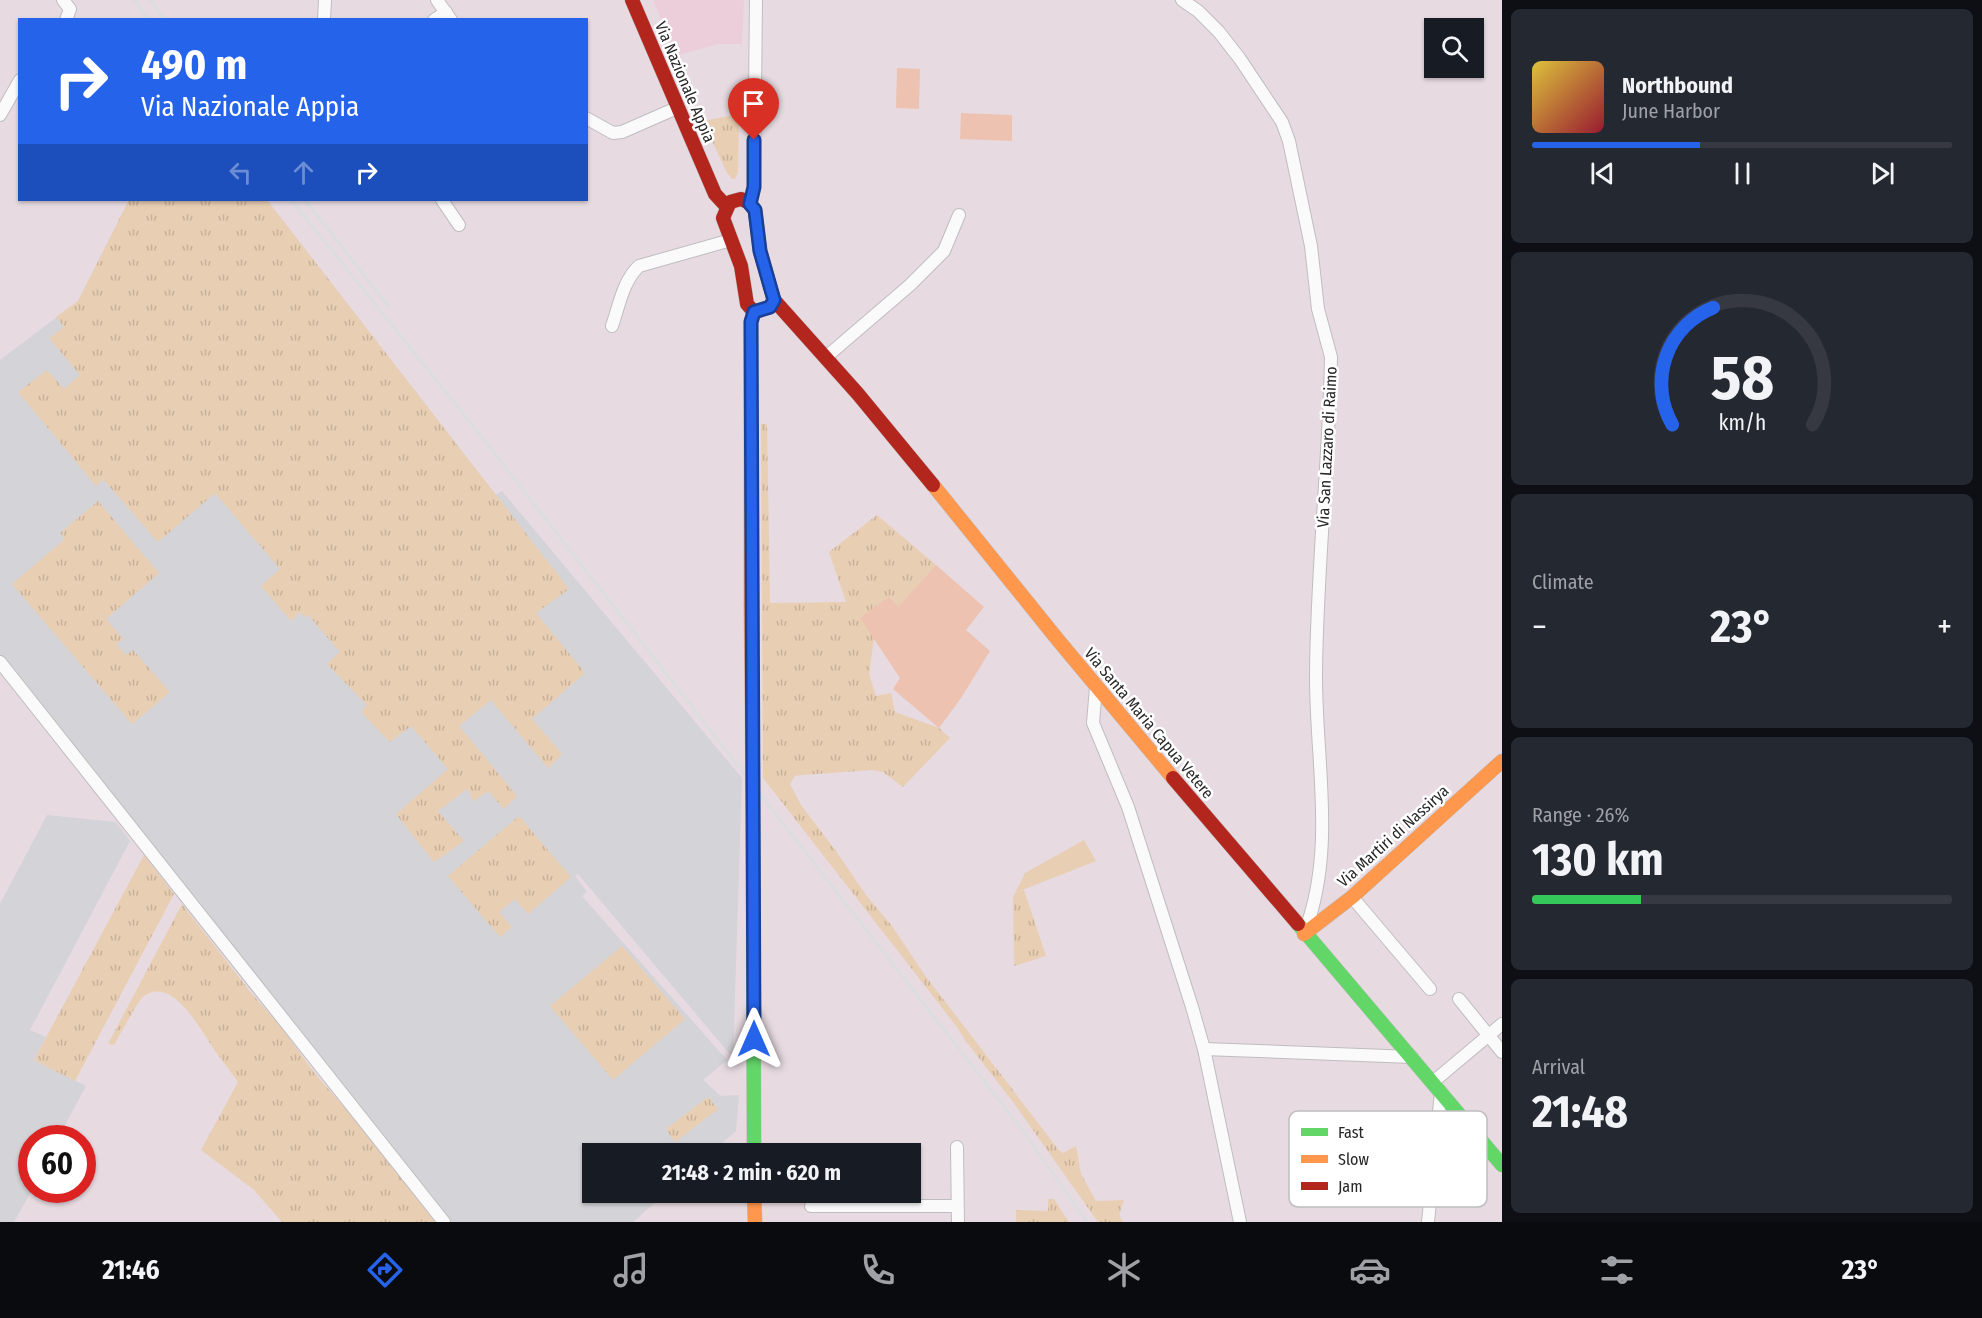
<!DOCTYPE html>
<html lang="en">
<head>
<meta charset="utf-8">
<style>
	body { margin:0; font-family:"Fira Sans Condensed",sans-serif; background:#242831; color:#f1f3f6; height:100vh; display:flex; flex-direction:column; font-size:22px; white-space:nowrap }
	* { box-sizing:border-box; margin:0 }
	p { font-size:20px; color:#9ea1a6 }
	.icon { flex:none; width:33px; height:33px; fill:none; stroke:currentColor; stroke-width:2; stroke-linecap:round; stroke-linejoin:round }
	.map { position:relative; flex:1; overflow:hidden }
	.sheet { display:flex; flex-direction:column; gap:9px; padding:9px; background:#0d0f14; width:480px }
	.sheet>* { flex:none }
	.hud { position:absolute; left:18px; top:18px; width:570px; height:183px; border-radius:0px; box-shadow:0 2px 4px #0004; background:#2563eb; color:#fff; overflow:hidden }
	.buttons { position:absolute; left:1424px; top:18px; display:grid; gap:12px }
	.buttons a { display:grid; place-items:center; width:60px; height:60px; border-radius:0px; background:#171b24; box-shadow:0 2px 4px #0004; font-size:30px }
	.speed { position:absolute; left:18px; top:1125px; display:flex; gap:12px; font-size:30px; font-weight:700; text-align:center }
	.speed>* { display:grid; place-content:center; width:78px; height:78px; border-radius:50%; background:#171b24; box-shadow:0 2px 4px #0004; line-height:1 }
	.speed .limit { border:9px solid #d22; background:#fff; color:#111 }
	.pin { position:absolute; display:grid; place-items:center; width:51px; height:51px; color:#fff; margin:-62px -26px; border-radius:50% 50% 50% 0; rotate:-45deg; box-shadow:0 0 6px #0007 }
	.pin .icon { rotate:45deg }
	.me { position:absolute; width:66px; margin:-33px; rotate:0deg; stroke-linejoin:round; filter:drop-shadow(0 0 4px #0008) }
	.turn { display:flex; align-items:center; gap:21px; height:126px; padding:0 24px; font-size:27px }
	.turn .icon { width:78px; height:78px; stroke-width:2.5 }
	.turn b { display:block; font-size:42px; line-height:51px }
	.lanes { display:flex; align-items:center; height:57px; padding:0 24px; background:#0003; justify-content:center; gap:30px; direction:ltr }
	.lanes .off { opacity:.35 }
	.big { font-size:45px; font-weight:700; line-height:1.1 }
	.sheet .widget { flex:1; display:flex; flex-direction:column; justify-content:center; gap:9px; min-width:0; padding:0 21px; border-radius:9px; background:#242831 }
	.sheet .dial { align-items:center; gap:0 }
	.dial svg { height:156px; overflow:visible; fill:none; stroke:#363941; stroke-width:7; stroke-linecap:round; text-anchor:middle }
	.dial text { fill:#f1f3f6; stroke:none }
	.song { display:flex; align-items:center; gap:18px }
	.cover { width:72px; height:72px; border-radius:9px; background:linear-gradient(135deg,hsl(50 70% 55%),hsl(350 70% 35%)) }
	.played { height:6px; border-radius:3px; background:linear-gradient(90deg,#2563eb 40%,#363941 40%) }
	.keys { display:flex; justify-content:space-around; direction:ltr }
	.heat { display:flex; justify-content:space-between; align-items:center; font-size:33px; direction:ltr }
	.charge { height:9px; border-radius:4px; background:linear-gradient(90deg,#34c759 26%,#363941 0) }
	.trip { position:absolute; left:582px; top:1143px; width:339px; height:60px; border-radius:0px; background:#171b24; box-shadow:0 2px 4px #0004; font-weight:700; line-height:60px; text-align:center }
	.tab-bar { display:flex; height:96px; justify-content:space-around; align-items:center; background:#090b0e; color:#9ea1a6 }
	.tab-bar .icon { width:42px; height:42px }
	.tab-bar .current { color:#2563eb }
	.tab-bar b { font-size:27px; color:#f1f3f6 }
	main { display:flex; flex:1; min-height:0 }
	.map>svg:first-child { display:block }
	.industrial { fill:#d4d3d7 }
	.education { fill:#ecceda }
	.grass { fill:url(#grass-tufts) }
	.park { fill:#e8ceb2 }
	.pitch { fill:#edc2b0 }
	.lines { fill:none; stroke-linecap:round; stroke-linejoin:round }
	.street-casing { stroke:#bfbdbf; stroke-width:14 }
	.fast-casing { stroke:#bfbdbf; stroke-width:15 }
	.slow-casing { stroke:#bfbdbf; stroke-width:15 }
	.jam-casing { stroke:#bfbdbf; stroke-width:15 }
	.street { stroke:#fbfafa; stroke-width:12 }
	.fast { stroke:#63d668; stroke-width:14 }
	.slow { stroke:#ff974d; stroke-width:14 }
	.jam { stroke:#b3261e; stroke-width:14 }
	.rail { stroke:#dcddde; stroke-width:3 }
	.slow-bridge-casing { stroke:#bfbbbd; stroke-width:15; stroke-linecap:butt }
	.slow-bridge { stroke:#ff974d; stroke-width:14 }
	.route-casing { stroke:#184099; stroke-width:15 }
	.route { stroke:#2563eb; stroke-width:10 }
	.labels { text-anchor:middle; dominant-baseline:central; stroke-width:5; stroke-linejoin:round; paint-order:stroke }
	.street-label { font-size:16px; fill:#272727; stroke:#fff }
	.key { fill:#fff; stroke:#bebebe; stroke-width:1.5 }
	.key-label { font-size:16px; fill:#272727 }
</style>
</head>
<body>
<main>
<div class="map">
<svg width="1502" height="1222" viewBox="0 0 1502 1222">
	<defs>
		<pattern id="grass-tufts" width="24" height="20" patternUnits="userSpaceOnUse" patternTransform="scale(1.5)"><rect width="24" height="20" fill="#e8ceb2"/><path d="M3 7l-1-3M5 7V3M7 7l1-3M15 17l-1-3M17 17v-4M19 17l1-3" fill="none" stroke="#c7b199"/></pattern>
	</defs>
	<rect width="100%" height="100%" fill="#e7dbe1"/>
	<g class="industrial">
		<path d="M129,200H267L496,495L502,491L742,778L733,1058L578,874L575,876L587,892L582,896L727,1060L703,1080L721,1096L739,1095L736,1131L711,1153L592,1154V1192L666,1193L633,1222H449L0,654V360L78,301Z"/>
		<path d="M47,815L116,822L130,841L30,1030L46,1037L34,1060L86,1086L58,1138H32V1190L14,1222H0V904Z"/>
	</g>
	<path class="education" d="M653,0H744L742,44H718L676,56Z"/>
	<g class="grass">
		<path d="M739,114L738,172L735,179H732L726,171L703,121Z"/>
		<path d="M129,200H267L569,589L536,613L585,673L532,719L562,754L548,768L491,700L459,726L517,796L504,809L488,791L474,801L467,789L438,811L464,841L434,862L396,814L448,769L411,726L390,742L361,712L367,705L327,664L340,652L308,615L304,617L300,612L291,621L261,586L280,569L215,493L158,542L103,479L96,486L18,392L47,370L64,389L80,375L49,338L64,327L56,317L78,301Z"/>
		<path d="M761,424H767L770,603L846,602L829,552L877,515L936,565L897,608L860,617L874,638L869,674L876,696L891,693L895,712L939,728L950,738L903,787L883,772L872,770L803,775L795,776L790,784L801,805L836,851L866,895L892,926L924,974L1058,1149L1063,1153L1076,1146L1081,1174L1096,1201L1124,1200C1121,1208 1117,1215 1123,1222H1098L1013,1102L965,1040L957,1027L763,778Z"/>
		<path d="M98,501L159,573L106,619L123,639L116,644L126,655L133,650L170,692L132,724L12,584L65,539L60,533Z"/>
		<path d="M519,816L571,877L528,914L515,899L499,912L512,927L500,937L448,876Z"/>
		<path d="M144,855L174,894L75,1081L34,1060Z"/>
		<path d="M1024,890L1046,956L1014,966L1013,897L1015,893Z"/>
		<path d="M182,904L252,994L281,1027L316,1075L351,1115L435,1222H282L254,1190L201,1150L238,1082C231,1072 223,1062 216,1052C202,1033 173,973 143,997C137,1002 120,1035 114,1045L108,1044Z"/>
		<path d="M622,946L685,1019L613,1080L550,1006Z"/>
		<path d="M708,1097L718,1109L675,1142L666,1129Z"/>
		<path d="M1048,1199H1054L1069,1222H1016V1210L1048,1211Z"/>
	</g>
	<path class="park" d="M1084,840L1096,861L1015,893L1025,873Z"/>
	<g class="pitch">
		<path d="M897,68L920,69L919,109L896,108Z"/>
		<path d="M961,113L1012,115V141L960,139Z"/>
		<path d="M936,565L984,607L966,630L990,651L961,698L939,728L893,689L900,678L860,618L889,597L898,607Z"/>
	</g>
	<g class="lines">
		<g class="street-casing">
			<g id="street">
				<path d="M63,0L70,9L66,20"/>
				<path d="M437,0L451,20"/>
				<path d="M1182,0L1198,11L1219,32L1240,59L1282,122L1289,141L1311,246L1318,309L1331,357C1329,462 1317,567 1316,672C1315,759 1337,849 1304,934"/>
				<path d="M324,20L325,0"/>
				<path d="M434,20L446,12"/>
				<path d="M0,115L20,80"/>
				<path d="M586,118L613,133L622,132L679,107"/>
				<path d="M442,200L459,225"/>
				<path d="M750,204L754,187L756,0"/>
				<path d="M612,326C619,306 623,281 639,266L731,240"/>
				<path d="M826,357L910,285L944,251L959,215"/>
				<path d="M0,662L444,1222"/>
				<path d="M1096,687L1093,723L1128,807L1192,1007L1204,1049L1240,1222"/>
				<path d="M1352,897L1430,989"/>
				<path d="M1459,999L1502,1052"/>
				<path d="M1204,1049L1412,1057"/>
				<path d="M1433,1082L1502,1024"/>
				<path d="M957,1147L958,1222"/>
				<path d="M811,1206H957"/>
				<path d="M1428,1222L1441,1092"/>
			</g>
		</g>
		<g class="fast-casing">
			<g id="fast">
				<path d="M753,811L754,1154"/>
				<path d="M1298,924L1502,1165"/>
			</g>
		</g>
		<g class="slow-casing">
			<g id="slow">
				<path d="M933,485L1058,640L1173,778"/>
				<path d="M751,603V322L754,312"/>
				<path d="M1304,934L1352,897L1502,761"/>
				<path d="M754,1192L755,1222"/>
			</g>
		</g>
		<g class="jam-casing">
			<g id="jam">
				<path d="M632,0L715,194L727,207"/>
				<path d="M741,199L748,202L755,210L760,251L774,300L770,307L754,312L747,304L741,266L723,218L730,202Z"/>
				<path d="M774,300L858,394L933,485"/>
				<path d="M1173,778L1298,924"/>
			</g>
		</g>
		<use href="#street" class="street"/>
		<use href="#fast" class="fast"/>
		<use href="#slow" class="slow"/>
		<use href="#jam" class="jam"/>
		<g class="rail">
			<path d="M134,0L149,20"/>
			<path d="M150,0L165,20"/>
			<path d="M291,200L473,426L1023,1131L1087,1222"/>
			<path d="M305,200L388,306"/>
		</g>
		<g class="slow-bridge-casing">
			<path id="slow-bridge" d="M751,603L753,811"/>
		</g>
		<use href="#slow-bridge" class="slow-bridge"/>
	</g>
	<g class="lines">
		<g class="route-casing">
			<path id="route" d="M754,1039L751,322L754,312L770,307L774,300L760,251L755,210L750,204L754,187V140"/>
		</g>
		<use href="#route" class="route"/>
	</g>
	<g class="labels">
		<g class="street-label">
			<text transform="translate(685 82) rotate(67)">Via Nazionale Appia</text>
			<text transform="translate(1327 447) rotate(-87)">Via San Lazzaro di Raimo</text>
			<text transform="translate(1149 723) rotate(50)">Via Santa Maria Capua Vetere</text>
			<text transform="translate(1393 836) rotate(-42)">Via Martiri di Nassirya</text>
		</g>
	</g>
	<rect x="1289" y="1111" width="198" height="96" rx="9" class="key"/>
	<rect x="1301" y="1128" width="27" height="8" fill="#63d668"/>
	<rect x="1301" y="1155" width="27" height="8" fill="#ff974d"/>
	<rect x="1301" y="1182" width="27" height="8" fill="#b3261e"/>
	<g class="key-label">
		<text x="1338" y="1138">Fast</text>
		<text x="1338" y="1165">Slow</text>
		<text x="1338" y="1192">Jam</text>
	</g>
</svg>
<div class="buttons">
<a><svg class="icon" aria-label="search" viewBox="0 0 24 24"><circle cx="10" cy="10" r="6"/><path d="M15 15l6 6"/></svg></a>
</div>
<div class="speed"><div class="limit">60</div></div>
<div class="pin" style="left:754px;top:140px;background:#d93025"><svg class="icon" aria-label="arrive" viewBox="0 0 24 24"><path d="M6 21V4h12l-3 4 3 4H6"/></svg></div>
<svg class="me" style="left:754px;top:1039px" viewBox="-20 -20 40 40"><path d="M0-17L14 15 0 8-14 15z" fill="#2563eb" stroke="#fff" stroke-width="4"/></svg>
<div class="trip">21:48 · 2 min · 620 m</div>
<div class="hud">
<div class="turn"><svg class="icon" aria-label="right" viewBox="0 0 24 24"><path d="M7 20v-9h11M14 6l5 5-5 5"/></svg><div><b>490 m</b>Via Nazionale Appia</div></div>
<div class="lanes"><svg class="icon off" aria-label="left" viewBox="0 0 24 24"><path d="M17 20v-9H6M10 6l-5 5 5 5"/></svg><svg class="icon off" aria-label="ahead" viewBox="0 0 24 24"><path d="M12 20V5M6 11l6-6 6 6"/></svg><svg class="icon" aria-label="right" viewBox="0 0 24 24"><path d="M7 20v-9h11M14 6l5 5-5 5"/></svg></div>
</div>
</div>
<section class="sheet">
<div class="widget">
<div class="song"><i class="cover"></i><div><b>Northbound</b><p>June Harbor</p></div></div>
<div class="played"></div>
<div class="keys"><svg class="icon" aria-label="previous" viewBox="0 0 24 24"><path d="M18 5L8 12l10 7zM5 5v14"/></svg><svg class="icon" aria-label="pause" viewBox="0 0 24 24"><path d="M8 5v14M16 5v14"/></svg><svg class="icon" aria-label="next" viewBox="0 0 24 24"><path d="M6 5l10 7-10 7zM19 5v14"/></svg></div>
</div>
<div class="widget dial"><svg viewBox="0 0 100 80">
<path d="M14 69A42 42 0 1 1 86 69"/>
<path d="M14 69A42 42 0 0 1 35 9" stroke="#2563eb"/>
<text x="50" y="56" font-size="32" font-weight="700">58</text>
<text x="50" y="72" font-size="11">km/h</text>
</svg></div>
<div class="widget"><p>Climate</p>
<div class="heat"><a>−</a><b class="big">23°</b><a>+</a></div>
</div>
<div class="widget"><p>Range · 26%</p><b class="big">130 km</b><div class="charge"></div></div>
<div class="widget"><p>Arrival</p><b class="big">21:48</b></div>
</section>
</main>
<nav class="tab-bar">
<b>21:46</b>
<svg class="icon current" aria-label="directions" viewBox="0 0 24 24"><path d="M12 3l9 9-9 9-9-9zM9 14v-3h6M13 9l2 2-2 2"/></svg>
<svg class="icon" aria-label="music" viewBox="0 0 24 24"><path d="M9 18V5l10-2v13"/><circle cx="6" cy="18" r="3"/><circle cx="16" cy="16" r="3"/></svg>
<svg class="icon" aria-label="phone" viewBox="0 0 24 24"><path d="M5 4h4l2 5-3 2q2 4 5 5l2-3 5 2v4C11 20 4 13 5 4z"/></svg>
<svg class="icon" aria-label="climate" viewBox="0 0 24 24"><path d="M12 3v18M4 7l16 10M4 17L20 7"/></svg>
<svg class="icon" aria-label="car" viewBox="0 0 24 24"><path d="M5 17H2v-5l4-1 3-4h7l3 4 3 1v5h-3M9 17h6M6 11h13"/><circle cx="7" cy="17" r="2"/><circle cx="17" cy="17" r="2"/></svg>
<svg class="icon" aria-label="filters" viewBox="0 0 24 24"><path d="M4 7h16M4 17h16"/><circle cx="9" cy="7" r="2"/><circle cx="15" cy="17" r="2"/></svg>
<b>23°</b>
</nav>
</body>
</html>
